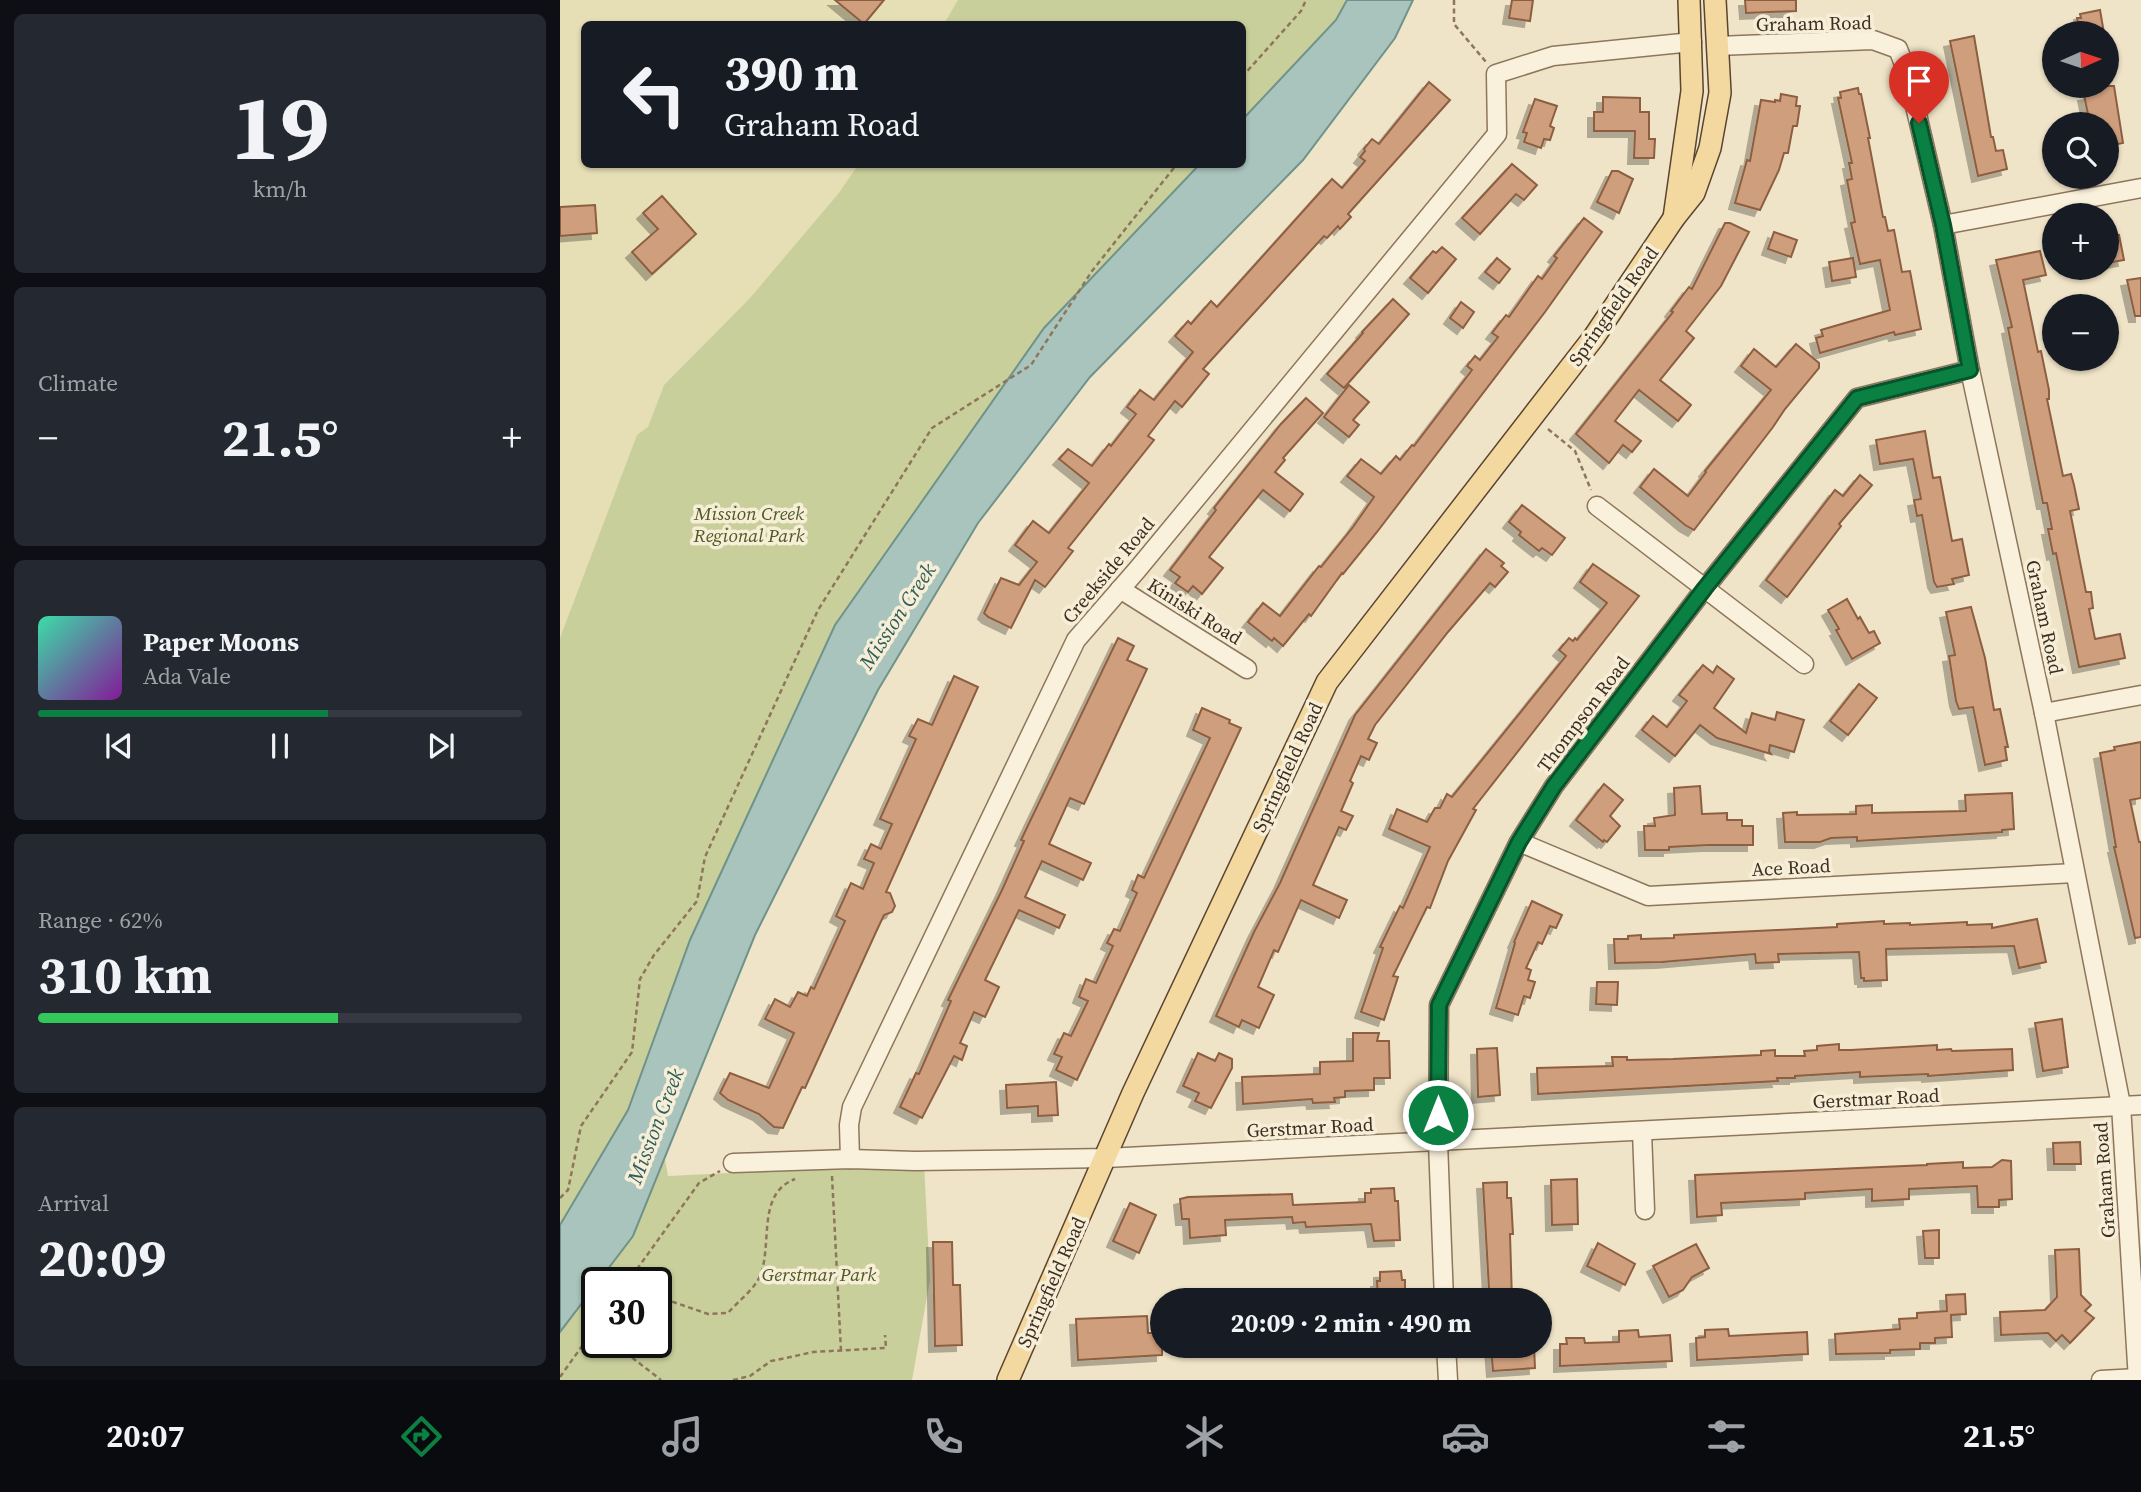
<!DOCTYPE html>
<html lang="en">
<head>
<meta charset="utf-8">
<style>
	body { margin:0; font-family:"Source Serif 4",serif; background:#242831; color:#f1f3f6; height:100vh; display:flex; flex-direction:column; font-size:26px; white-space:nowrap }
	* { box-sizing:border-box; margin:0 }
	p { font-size:23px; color:#9ea1a6 }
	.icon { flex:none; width:38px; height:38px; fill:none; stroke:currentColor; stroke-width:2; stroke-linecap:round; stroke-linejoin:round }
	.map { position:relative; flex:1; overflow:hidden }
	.drawer { display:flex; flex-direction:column; gap:14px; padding:14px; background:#0d0f14; width:560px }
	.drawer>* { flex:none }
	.guide { position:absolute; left:21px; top:21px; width:665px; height:147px; border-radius:10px; box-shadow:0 2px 5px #0004; background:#171b24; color:#f1f3f6; overflow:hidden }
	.needle { width:46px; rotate:87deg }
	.fabs { position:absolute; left:1482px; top:21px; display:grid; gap:14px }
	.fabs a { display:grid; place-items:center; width:77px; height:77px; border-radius:50%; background:#171b24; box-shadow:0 2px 5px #0004; font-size:35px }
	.speed { position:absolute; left:21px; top:1267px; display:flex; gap:14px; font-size:35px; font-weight:700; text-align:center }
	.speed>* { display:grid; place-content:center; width:91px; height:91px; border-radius:50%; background:#171b24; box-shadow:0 2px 5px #0004; line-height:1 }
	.speed .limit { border:4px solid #111; border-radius:10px; background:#fff; color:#111 }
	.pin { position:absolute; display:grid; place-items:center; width:60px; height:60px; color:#fff; margin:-72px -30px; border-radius:50% 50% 50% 0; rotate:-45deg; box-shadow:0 0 7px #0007 }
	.pin .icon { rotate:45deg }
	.me { position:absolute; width:77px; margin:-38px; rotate:0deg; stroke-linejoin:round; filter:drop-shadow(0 0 5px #0008) }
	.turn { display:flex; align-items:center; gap:24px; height:147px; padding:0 28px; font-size:32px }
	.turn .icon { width:91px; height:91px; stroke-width:2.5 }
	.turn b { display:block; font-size:49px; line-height:60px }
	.big { font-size:52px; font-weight:700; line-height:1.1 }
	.drawer .card { flex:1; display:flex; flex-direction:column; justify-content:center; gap:10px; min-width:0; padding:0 24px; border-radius:10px; background:#242831 }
	.drawer .dial { align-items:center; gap:0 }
	.dial b { font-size:91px; line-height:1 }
	.song { display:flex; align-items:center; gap:21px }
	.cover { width:84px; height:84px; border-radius:10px; background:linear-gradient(135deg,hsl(160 70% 55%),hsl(290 70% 35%)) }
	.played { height:7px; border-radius:4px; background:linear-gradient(90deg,#0b8043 60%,#363941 60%) }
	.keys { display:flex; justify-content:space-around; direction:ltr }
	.heat { display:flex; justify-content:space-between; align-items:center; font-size:38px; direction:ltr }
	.charge { height:10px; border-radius:5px; background:linear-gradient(90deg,#34c759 62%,#363941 0) }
	.trip { position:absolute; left:590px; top:1288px; width:402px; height:70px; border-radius:35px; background:#171b24; box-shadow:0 2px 5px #0004; font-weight:700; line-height:70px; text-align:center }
	.dock { display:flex; height:112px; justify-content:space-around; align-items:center; background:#090b0e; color:#9ea1a6 }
	.dock .icon { width:49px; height:49px }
	.dock .current { color:#0b8043 }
	.dock b { font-size:32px; color:#f1f3f6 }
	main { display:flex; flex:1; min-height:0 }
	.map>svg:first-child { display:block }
	.farmland { fill:#e6deb5 }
	.green { fill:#c9cf9b; fill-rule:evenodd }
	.water { fill:#a9c4bc; stroke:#6f938a; stroke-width:2 }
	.building { fill:#cf9f7d; stroke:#8d5f41; stroke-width:2; filter:url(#shadow) }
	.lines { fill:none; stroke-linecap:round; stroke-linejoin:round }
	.minor-casing { stroke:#8d765c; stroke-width:21 }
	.major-casing { stroke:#5b4430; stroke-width:24 }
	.path { stroke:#8d765c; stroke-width:2.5; stroke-dasharray:5 3.5; stroke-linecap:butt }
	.minor { stroke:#faf1dc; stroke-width:18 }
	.major { stroke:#f3d9a0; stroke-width:21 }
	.route-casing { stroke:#07532c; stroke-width:18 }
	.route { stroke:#0b8043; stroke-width:12 }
	.labels { text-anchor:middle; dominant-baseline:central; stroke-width:7; stroke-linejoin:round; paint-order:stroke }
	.street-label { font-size:19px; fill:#3d2e20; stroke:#f7eed8 }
	.park-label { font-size:19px; font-style:italic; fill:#4d5a26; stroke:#f7eed8 }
	.water-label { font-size:21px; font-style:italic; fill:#2f5d5a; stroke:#f7eed8 }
</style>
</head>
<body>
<main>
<section class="drawer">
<div class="card dial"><b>19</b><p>km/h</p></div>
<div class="card"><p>Climate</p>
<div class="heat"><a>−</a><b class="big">21.5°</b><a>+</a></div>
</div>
<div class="card">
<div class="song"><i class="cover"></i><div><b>Paper Moons</b><p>Ada Vale</p></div></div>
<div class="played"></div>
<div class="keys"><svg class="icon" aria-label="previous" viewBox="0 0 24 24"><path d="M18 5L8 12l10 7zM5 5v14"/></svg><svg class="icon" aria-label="pause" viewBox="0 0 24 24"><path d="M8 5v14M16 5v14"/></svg><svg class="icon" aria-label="next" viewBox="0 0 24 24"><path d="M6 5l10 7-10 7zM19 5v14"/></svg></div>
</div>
<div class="card"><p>Range · 62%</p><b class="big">310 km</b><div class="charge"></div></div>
<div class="card"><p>Arrival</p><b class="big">20:09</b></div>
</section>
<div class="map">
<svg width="1581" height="1380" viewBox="0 0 1581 1380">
	<defs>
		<filter id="shadow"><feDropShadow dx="-6" dy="6" stdDeviation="0" flood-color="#0004"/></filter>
	</defs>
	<rect width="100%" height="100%" fill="#f0e4c8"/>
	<path class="farmland" d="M0,0H407L391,24H24V164L298,165L278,194L190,298L104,385L0,663Z"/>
	<g class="green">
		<path d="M398,0H800L683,141L682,24H384Z"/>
		<path d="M298,165H660L516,311L91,1081L108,1176L364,1163L370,1280L352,1380H0V638L77,435L88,427L104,385L190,298L278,194ZM37,1283H96V1342H37Z"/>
	</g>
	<path class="water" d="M787,0H853L835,38L743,160L530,377L418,523L318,690L195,935L73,1236L0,1332V1225L68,1110L130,940L275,625L484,328L639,165L682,164L683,119L776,20Z"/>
	<g class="building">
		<path d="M275,0H324L304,24Z"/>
		<path d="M952,0H973L970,21L949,18Z"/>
		<path d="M1185,0H1236V11L1186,13Z"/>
		<path d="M1540,10L1544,33H1520L1517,18H1521L1520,14Z"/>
		<path d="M1414,36L1431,137H1433L1436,151L1443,150L1447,169L1418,176L1390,41Z"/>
		<path d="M869,82L890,100L788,214L791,217L780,229L778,226L767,238L764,236L643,369L649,374L622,407L615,401L588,436L594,440L508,548L513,551L485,587L475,580L451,628L428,617L424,613L441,578L459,585L477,562L455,545L473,521L489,533L529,483L499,459L508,449L532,466L549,444L551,446L576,414L567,407L580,390L594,400L633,352L615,336L628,321L631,324L651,301L657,307L772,179L782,188L805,161L800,157L805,151L804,149L812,139L819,144Z"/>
		<path d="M1529,86H1554L1563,143L1547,146V124H1530L1524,95L1530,94Z"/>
		<path d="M1298,88L1299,94H1301L1310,138H1308L1323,217H1325L1328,231L1334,230L1342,272L1350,271L1361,329L1335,335L1334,332L1260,353L1256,338L1263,336L1261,330L1330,310L1320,260L1300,264L1291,223L1295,222L1287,180L1292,179L1289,163H1292L1278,98H1281L1280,92Z"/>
		<path d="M1221,94L1237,97L1236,106H1240L1237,126H1233L1228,153H1224L1219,170L1200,210L1175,203L1187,160L1190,161L1201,100L1215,102V100L1220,101Z"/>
		<path d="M1043,97L1080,98V112H1089V139H1095L1094,158H1074L1075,131H1034V112H1043Z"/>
		<path d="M975,99L997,106L990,126L994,128L990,140L984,139L981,148L964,142L967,133L963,132Z"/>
		<path d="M952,164L977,185L964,200L956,194L920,234L902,218Z"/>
		<path d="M1052,171H1058L1073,179L1059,213L1037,202Z"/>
		<path d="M102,196L136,234L92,274L72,252L98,229L83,213Z"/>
		<path d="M35,205L37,233L0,236V207Z"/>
		<path d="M1024,218L1042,232L985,312L817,532L783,574L782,573L751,616L749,614L723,646L714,638L712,641L688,622L703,603L720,616L759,566L761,567L793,527L814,497L787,476L801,459L821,474L836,456L840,460L852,445L854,446L912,370L907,366L915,356L920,360L938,337L932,333L946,315L949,317L978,276L982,279L997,258L994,256Z"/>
		<path d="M1165,223H1170L1189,232L1161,286L1126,331L1134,338L1100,380L1131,405L1118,421L1079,390L1055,421L1081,441L1072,452L1063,445L1049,463L1016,434L1113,312L1111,311L1129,287L1132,289Z"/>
		<path d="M1214,232L1237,240L1231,257L1208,249Z"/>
		<path d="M1559,235L1564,260L1547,263V238Z"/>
		<path d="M882,247L896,259L868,293L850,278L873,251L876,253Z"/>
		<path d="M1480,251L1486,275L1463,280L1478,352L1481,351L1489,390V399H1487L1503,476L1511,474L1514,485L1519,509L1510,511L1526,592H1531L1533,608L1529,609L1535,639L1560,634L1565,658L1519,667L1499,568L1496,553L1493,554L1488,529H1492L1487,503H1483L1448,328L1452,327L1436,260Z"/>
		<path d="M937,258L950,269L939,283L925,272Z"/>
		<path d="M1293,258L1296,277L1272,281L1269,262Z"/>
		<path d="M1581,278V316H1575L1567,280Z"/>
		<path d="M833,299L849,314L784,388L767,374L803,333L802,332Z"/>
		<path d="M901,302L914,312L903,328L890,318Z"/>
		<path d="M1236,344L1259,363V368L1225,409L1213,427L1134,530L1125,525L1080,487L1094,469L1128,496L1146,472L1145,471L1211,390L1181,366L1194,349L1216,367Z"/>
		<path d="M789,385L809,402L793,420L799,425L789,437L764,417Z"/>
		<path d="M746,398L763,413L723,458L725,460L715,472L743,494L730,511L703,490L649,557L663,568L642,594L633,586L628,592L615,583L620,577L610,570L656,510L654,508L669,489L721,424Z"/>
		<path d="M1365,431L1373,478L1380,477L1392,541L1402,539L1409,575L1392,579L1394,584L1377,587L1374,582L1362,515L1357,516L1354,500L1361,499L1353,459L1320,464L1316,440Z"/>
		<path d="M1300,475L1312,485L1279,524L1281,526L1227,597L1206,580L1275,490L1283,496Z"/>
		<path d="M962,505L1005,538L992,555L982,548L979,551L959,535L961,532L949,522Z"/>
		<path d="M926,549L944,563L941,566L948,572L935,587L930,583L888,632L815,725L808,739L817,743L809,760L801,756L790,781L793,783L781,811L793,816L786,830L779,827L753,885L787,900L779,918L741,900L718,952L714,950L698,987L714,995L699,1028L682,1020L679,1027L656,1016L694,932L720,883L795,715Z"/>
		<path d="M1033,564L1079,596L913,809L916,810L888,861L870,908L867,907L833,976L838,977L824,1020L801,1012L823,948L820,947L840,906L843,908L870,847L829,829L837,809L867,822L875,808H880L887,794L892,797L1006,656L999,650L1009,638L1013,641L1015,638L1017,640L1047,603L1020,582Z"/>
		<path d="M1287,599L1298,619L1300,617L1309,633L1314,631L1320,643L1292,659L1276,630L1279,629L1268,610Z"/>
		<path d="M1411,607L1425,658L1434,710L1440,709L1448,747H1445L1447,760L1425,765L1413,707L1399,709L1396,701L1389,656L1395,655L1386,612Z"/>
		<path d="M558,638L574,646L567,660L587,669L524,804L510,798L489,844L531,863L523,880L482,861L465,897L505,915L499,928L459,910L425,980L439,987L425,1017L414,1012L400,1043L407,1046L402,1060L394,1056L362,1118L340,1107L356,1073L359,1074L391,1001L388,1000L442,890L464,841L461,840Z"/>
		<path d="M1143,665L1153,673L1157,666L1174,679L1154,708L1186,733L1192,713L1215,720L1217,712L1244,720L1234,752L1210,745L1209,751L1211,754L1157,738L1140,725L1115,756L1082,730L1093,716L1107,727L1127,701L1119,695Z"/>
		<path d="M394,676L418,687L326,892L330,893L335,906L332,912L324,915L316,932L245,1088L242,1087L223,1128L214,1127L199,1114L168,1100L160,1093L170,1073L209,1088L234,1033L205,1019L215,999L230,1007L238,992L247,996L251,987L254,989L285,921L276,916L291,883L303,889L314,863L304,859L311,844L321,849L332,824L320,819L356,739L349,736L358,719L372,725Z"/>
		<path d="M1299,684L1317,698L1288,735L1270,721Z"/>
		<path d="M642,708L670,720L669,723L681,728L517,1080L496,1070L502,1057L494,1054L504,1033L511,1036L528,1001L519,997L526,979L536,983L553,946L547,943L554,929L560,931L577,893L572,890L578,875L584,878L650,738L633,730Z"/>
		<path d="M1581,742V798L1570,800L1579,842H1581V937L1575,938L1554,847H1556L1540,753L1555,750L1554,747Z"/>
		<path d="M1044,784L1063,800L1050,816L1060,826L1047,842L1044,840L1043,842L1016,820Z"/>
		<path d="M1140,786L1142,814L1167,813V820H1182V826H1193V845H1149L1109,847V850H1085L1084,826H1095L1094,818L1115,815L1114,788Z"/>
		<path d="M1452,793L1454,829L1442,830V832L1297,841V837L1271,838L1260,842H1225L1223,813L1237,812V815L1296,814V806L1312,805V813L1406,811L1405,795Z"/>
		<path d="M972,901L1002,915L996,928L990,926L982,944L978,942L966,968L971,970L968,980L975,982L970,998L964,996L958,1015L936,1008L955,943L954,942Z"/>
		<path d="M1477,919L1486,962L1459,968L1454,946L1326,949L1327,980L1304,981V978H1301L1299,952L1218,954L1219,962L1196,963L1195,954L1102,962L1055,963L1054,939H1068V936L1081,935V939L1114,938V935L1277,927V924L1324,921V924L1350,923V925L1407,922V925L1432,924V928Z"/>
		<path d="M1037,982H1058L1057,1005L1036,1004Z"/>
		<path d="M1502,1019L1508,1067L1483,1071L1475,1023Z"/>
		<path d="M793,1033H819L817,1041H829L830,1078H814V1090L785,1091V1097L774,1098L775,1102L753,1103L752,1099L683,1104L682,1077L760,1074V1062L793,1061Z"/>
		<path d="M1279,1044V1050H1291L1377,1045V1050L1391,1049L1392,1051L1452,1049L1453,1070L1368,1076V1074L1300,1077V1072L1235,1076V1078H1217L1218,1081L978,1094L977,1068L1053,1066L1052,1057H1067V1060L1113,1059L1201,1055V1051L1215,1050V1056H1245L1244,1051L1257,1050V1046Z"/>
		<path d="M937,1048L940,1095L918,1097L917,1049Z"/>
		<path d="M638,1053L655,1061L659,1053L672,1059V1068L651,1108L635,1101L639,1093L623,1086Z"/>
		<path d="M496,1082L498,1115L478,1116V1106L447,1108L446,1085Z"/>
		<path d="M1520,1142L1521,1164H1494L1493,1143Z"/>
		<path d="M1442,1160L1451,1161L1452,1199L1439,1200V1207H1418L1417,1186L1349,1189V1199L1312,1201V1189L1245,1193V1199L1161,1203L1162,1215L1137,1217L1135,1175L1367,1165V1164L1403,1162V1168L1432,1167Z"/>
		<path d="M1017,1179L1018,1224L992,1225L991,1180Z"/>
		<path d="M947,1182V1198H951L953,1234H950L952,1300H938V1289H929L923,1183Z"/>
		<path d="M834,1188L835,1201H838L840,1240L814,1241L811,1224L746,1227L745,1222L733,1223L732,1217L665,1220L666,1235L630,1238L629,1219H622L620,1199L628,1197L732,1194L733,1205L805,1202V1193H811V1189Z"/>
		<path d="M570,1203L596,1215L579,1253L553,1241Z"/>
		<path d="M1379,1230V1258H1365L1363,1231Z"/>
		<path d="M373,1242H392L393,1285H400L402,1345L375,1346Z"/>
		<path d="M1038,1243L1075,1264L1065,1285L1027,1266Z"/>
		<path d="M1136,1244L1149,1268L1132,1277L1123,1290L1109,1297L1093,1266Z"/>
		<path d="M1519,1249L1521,1295L1531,1305L1525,1311L1534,1318L1510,1343L1502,1335L1496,1341L1488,1333L1441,1335L1440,1312L1485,1310L1497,1297L1495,1250Z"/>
		<path d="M841,1271L842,1280H845V1300H818L817,1281H820V1272Z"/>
		<path d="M1405,1294L1406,1314L1391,1315L1392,1337L1375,1338V1343H1360V1349L1330,1350V1353L1276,1354L1275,1334L1340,1329L1339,1319L1357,1318V1313L1387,1311L1386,1295Z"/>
		<path d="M587,1316L588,1333H602V1355L518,1360L516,1319Z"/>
		<path d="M1168,1329L1169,1336L1247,1332L1248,1354L1137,1360L1136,1338L1145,1337V1330Z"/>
		<path d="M1078,1330L1079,1337L1110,1335L1112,1361L1000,1366V1344H1007L1006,1338H1024L1025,1343L1059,1342V1331Z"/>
		<path d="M931,1346H974L975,1368L933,1371Z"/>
	</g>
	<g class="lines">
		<g class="minor-casing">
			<g id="minor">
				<path d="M1157,46L1313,40L1338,49L1347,72L1383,225L1410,370L1484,713L1561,1105L1578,1380"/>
				<path d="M1383,225L1581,188"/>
				<path d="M1037,506L1244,664"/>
				<path d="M560,589L687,669"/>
				<path d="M1484,713L1581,695"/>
				<path d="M959,842L1088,896L1515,873"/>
				<path d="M1082,1132L1085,1210"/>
				<path d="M290,1159L289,1125L292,1107L516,640L577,570L937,134L936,74L993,56L1132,42"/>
				<path d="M173,1163L290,1159L355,1161L546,1158L1581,1105"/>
				<path d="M884,1300L878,1142L879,1005L959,842L994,786L1145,588L1297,398L1410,370"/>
				<path d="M886,1346L888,1380"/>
				<path d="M1541,1380L1578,1378"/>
			</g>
		</g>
		<g class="major-casing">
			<g id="major">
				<path d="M1114,218L1132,91L1129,0"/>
				<path d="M448,1380L573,1093L767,682L1034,337L1114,218L1134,193L1150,148L1160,93L1155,0"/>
			</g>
		</g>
		<g class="path">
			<path d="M894,0V24L926,62"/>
			<path d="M682,77L741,11L746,0"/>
			<path d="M988,429L1015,451L1031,490"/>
			<path d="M272,1176L281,1351"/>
			<path d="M0,1198L8,1190L21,1126L72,1052L80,979L94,955L137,901L145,857L258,610L372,428L471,365L532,271L617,164"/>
			<path d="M67,1283L139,1183L160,1171"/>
			<path d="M96,1296L148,1314L168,1313C177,1302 194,1290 200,1276C213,1244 196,1194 235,1179"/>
			<path d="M52,1342L101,1380"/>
			<path d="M0,1377L37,1325"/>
			<path d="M173,1380L190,1376L211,1361L226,1358L253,1352L326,1348L325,1335"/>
		</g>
		<use href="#minor" class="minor"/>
		<use href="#major" class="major"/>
	</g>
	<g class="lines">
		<g class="route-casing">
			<path id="route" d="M878,1115L879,1005L959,842L994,786L1145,588L1297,398L1410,370L1383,225L1359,123"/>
		</g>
		<use href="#route" class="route"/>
	</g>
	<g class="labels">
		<g class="street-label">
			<text transform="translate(1254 23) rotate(-1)">Graham Road</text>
			<text transform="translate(1053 306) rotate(-55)">Springfield Road</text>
			<text transform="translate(548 570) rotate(-50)">Creekside Road</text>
			<text transform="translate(635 611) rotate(32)">Kiniski Road</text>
			<text transform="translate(1485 617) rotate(78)">Graham Road</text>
			<text transform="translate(1023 714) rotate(-53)">Thompson Road</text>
			<text transform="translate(727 767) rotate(-65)">Springfield Road</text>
			<text transform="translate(1231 867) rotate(-3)">Ace Road</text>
			<text transform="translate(1316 1098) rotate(-3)">Gerstmar Road</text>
			<text transform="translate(750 1127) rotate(-3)">Gerstmar Road</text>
			<text transform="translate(1544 1180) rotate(-94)">Graham Road</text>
			<text transform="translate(491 1282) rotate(-66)">Springfield Road</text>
		</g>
		<g class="park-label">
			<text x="189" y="513">Mission Creek<tspan x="189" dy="22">Regional Park</tspan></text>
			<text x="259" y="1274">Gerstmar Park</text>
		</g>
		<g class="water-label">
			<text transform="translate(337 616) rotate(-57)">Mission Creek</text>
			<text transform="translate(95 1126) rotate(-69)">Mission Creek</text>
		</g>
	</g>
</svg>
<div class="fabs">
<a><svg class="needle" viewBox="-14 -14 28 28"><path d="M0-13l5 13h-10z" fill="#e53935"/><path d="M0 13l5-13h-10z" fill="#9ea1a6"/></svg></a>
<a><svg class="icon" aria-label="search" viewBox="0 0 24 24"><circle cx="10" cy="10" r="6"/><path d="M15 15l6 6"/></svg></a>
<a>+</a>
<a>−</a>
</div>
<div class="speed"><div class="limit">30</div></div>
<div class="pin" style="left:1359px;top:123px;background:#d93025"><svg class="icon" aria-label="arrive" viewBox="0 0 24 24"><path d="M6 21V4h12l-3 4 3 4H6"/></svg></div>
<svg class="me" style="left:878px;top:1115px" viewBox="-20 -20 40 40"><circle r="17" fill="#0b8043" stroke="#fff" stroke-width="3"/><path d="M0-11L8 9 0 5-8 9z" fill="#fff"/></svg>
<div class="trip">20:09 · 2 min · 490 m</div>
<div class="guide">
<div class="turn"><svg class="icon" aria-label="left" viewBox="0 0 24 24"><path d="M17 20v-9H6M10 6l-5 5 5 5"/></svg><div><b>390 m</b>Graham Road</div></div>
</div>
</div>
</main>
<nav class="dock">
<b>20:07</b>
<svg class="icon current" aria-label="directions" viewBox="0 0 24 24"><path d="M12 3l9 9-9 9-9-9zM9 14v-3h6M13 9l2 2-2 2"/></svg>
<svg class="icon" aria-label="music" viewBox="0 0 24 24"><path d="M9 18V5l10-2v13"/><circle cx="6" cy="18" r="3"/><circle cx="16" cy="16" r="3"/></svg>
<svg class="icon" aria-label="phone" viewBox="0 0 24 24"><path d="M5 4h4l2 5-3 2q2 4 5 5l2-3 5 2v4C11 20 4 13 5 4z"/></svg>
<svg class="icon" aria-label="climate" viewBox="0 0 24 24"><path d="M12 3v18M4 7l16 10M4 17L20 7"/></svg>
<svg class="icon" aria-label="car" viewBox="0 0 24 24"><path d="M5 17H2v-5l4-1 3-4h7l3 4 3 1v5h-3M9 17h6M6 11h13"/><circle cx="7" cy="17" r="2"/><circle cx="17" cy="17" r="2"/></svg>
<svg class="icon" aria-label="filters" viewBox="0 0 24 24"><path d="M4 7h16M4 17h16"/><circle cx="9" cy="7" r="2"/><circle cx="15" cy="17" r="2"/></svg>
<b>21.5°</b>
</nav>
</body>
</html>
